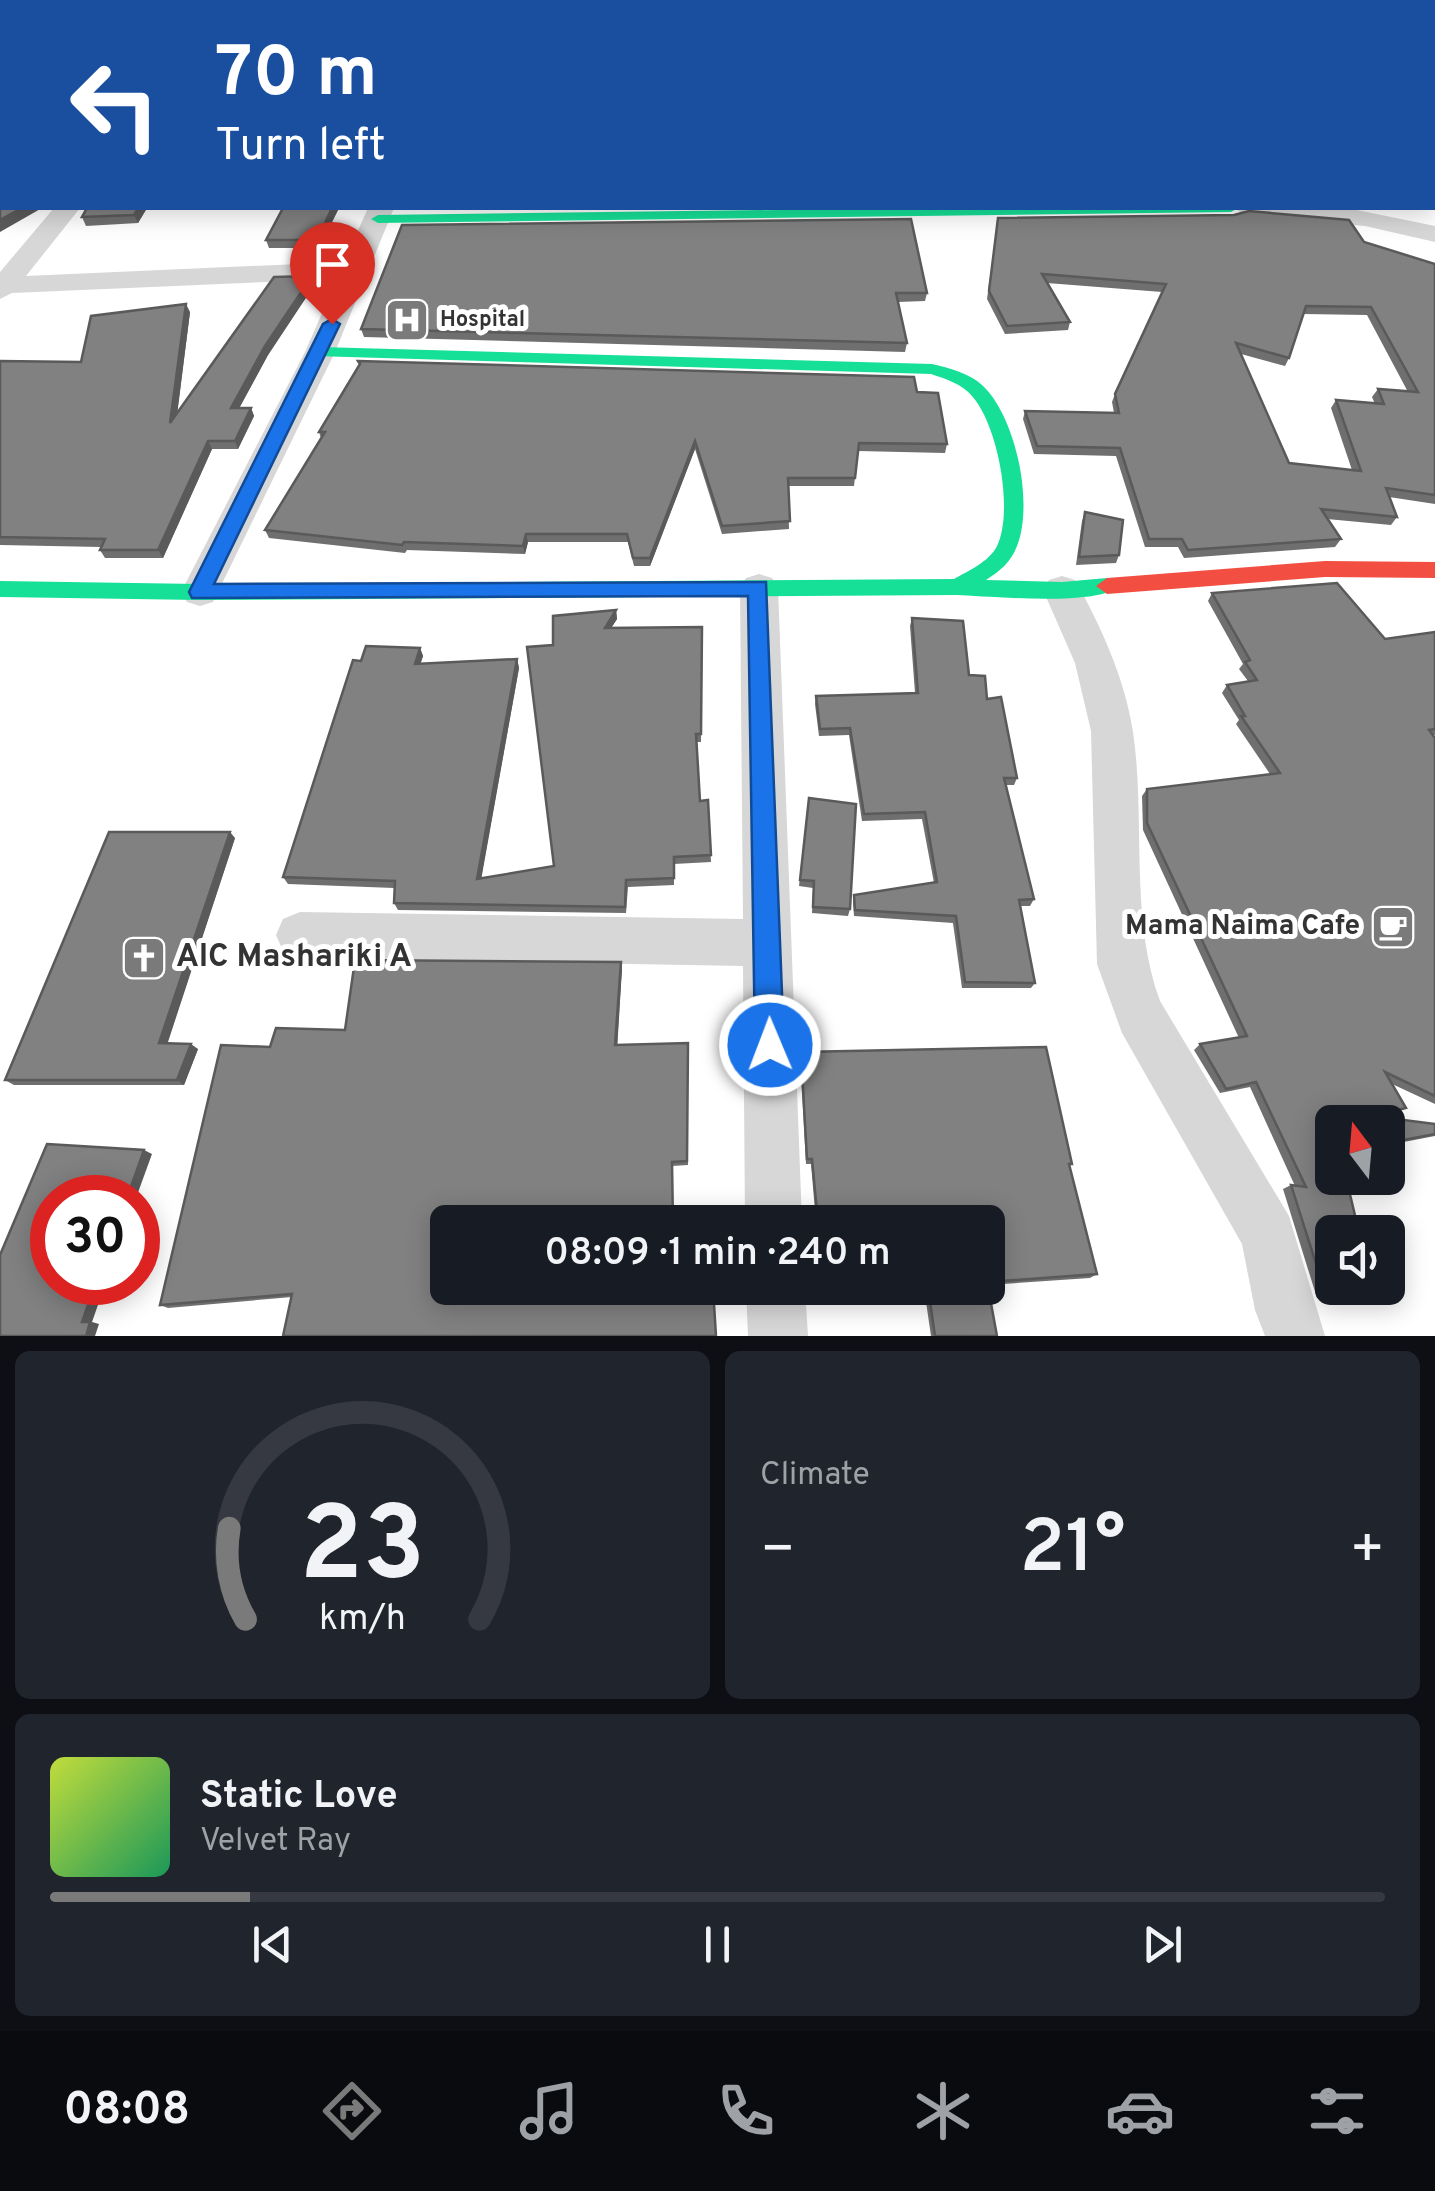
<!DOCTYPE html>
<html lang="en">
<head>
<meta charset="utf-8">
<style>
	body { margin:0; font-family:Overpass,sans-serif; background:#20242c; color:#f1f3f6; height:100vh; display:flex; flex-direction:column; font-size:38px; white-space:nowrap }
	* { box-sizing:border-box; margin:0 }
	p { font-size:32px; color:#9ea1a6 }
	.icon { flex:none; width:55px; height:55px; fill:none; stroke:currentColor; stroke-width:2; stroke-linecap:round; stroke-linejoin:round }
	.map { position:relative; height:1336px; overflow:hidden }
	.drawer { display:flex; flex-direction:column; gap:15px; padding:15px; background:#0d0f14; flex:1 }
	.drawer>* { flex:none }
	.guide { position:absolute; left:0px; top:0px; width:1435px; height:210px; box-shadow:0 5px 25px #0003; background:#1a4fa0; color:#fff; overflow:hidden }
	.needle { width:65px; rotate:344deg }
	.buttons { position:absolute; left:1315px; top:1105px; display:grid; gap:20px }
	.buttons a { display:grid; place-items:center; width:90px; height:90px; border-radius:15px; background:#171b24; box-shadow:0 5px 25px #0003; font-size:50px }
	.speed { position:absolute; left:30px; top:1175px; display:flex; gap:20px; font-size:50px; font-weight:700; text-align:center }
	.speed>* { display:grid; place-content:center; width:130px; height:130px; border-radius:50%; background:#171b24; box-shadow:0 5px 25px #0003; line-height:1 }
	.speed .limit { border:15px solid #d22; background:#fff; color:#111 }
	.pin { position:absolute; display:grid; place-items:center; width:85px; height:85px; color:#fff; margin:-102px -42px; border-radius:50% 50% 50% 0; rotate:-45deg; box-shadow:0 0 10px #0007 }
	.pin .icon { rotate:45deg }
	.me { position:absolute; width:110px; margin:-55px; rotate:359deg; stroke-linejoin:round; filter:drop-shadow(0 0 8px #0008) }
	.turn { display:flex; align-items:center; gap:35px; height:210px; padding:0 50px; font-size:45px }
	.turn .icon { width:130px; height:130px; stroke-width:2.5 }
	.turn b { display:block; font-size:70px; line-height:85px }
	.big { font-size:75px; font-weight:600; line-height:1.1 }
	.drawer .widget { flex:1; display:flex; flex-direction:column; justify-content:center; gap:15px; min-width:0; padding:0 35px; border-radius:15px; background:#20242c }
	.drawer .dial { align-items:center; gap:0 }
	.dial svg { height:260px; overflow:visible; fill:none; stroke:#363941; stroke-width:7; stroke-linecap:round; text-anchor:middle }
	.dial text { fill:#f1f3f6; stroke:none }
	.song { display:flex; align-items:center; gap:30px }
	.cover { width:120px; height:120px; border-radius:15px; background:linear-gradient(135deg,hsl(70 70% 55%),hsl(150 70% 35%)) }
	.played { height:10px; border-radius:5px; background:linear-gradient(90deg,#7a7a7a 15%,#363941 15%) }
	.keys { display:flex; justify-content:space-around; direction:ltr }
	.heat { display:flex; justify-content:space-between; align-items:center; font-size:55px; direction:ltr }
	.drawer .tiles { flex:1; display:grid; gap:15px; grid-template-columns:1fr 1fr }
	.widget:last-child { grid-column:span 2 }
	.trip { position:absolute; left:430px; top:1205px; width:575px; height:100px; border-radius:15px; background:#171b24; box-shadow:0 5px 25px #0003; font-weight:600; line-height:100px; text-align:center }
	.tab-bar { display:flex; height:160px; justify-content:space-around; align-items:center; background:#090b0e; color:#9ea1a6 }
	.tab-bar .icon { width:70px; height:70px }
	.tab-bar .selected { color:#7a7a7a }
	.tab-bar b { font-size:45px; color:#f1f3f6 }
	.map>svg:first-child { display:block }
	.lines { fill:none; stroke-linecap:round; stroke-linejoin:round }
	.stream { fill:#ddebf3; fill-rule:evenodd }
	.street { fill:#d7d7d7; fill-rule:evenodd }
	.fast { fill:#16e098; fill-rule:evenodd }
	.jam { fill:#f24e42; fill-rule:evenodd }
	.wall { fill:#6f6f6f; fill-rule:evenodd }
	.shaded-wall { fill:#5a5a5a }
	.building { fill:#818181; stroke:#5a5a5a; stroke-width:2.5; fill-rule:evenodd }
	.route { fill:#1a73e8; stroke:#114b97; stroke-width:2.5 }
	.labels { text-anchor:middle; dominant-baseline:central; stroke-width:10; stroke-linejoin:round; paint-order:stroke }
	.far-poi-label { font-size:22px; font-weight:bold; fill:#333; stroke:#fff; text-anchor:start }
	.poi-label { font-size:28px; font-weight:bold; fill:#333; stroke:#fff; text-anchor:end }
	.near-poi-label { font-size:32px; font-weight:bold; fill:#333; stroke:#fff; text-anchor:start }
</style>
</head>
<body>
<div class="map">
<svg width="1435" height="1336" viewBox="0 0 1435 1336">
	<rect width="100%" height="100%" fill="#fff"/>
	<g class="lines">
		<path class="stream" d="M1432,55L1435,56V60L1432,59Z"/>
		<g class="street">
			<path d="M54,208H80L26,276L344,262L368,208H394L335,352L213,602L200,606L187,602L181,592L305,352L337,279L12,293L0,299V272Z"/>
			<path d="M1234,208H1347L1435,226V242L1365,226L1247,216Z"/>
			<path d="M759,574L772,578L778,588L802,1222H745L743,966L300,958L283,951L276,935L283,919L300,912L743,919L740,588L746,578Z"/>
			<path d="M1062,576L1075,580C1101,626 1125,679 1133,732C1146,820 1129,916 1160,1001L1289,1216L1325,1336H1265L1255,1310L1242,1244L1122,1033L1097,964L1091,731L1075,663L1043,590L1049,580Z"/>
			<path d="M746,1288H805L808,1336H748Z"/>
		</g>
		<g class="fast">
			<path d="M930,208H1238L1231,212L378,223L371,219L378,215Z"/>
			<path d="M320,347L932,364C949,368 969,373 982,385C1016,416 1034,504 1017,546C1011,562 1000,571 986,580L1062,582L1107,578L1118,586C1100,607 987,596 957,595L200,600L0,597V581L200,584L954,579C968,571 989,562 997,546C1014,511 998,425 972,396C962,384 946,379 931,374L314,356V348Z"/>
		</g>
		<path class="jam" d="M1325,561L1435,562V578L1325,577L1107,594L1096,586L1107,578Z"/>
	</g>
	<g class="wall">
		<path d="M87,208H147L138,223L86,226L82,217Z"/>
		<path d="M166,208H339L319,248H269L266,240L282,209Z"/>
		<path d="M998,218L1364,242L1435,264V504L1389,497L1397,517L1391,525L1327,519L1341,539L1335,547L1184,558L1178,547H1145L1116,456L1034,454L1023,419L1025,411L1114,413L1112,402L1115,394L1162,292L1047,283L1070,322L1068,330L1005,334L987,299ZM1303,314L1367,315L1408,392L1378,389L1372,397L1375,404L1336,400L1331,408L1352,470L1289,463L1241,354L1285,366L1289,358Z"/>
		<path d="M402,225L927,293L925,301L898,302L907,343L905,352L364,337L361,329Z"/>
		<path d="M315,284L268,355L239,408H251L254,416L238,449H212L163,558H105L100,550L101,547L0,545V361L81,362L190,312L177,414Z"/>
		<path d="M358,361L917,392L947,444L945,453L858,451L854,486H788L789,529L722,534L695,449L650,566H634L628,542H528L525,554L407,550L405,553L269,538L265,530L321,438L319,432L359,366Z"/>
		<path d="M1085,512L1119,555L1116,563L1076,565L1082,521Z"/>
		<path d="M1212,593L1385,639L1435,632V735H1433L1435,738V1104L1392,1084L1406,1108L1397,1113L1379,1117L1435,1124V1136L1388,1145V1122H1332L1375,1302L1365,1304L1317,1298L1283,1189L1291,1185L1295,1186L1250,1087L1220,1093L1194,1050L1200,1044L1239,1038L1143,830L1142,796L1147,789L1270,774L1236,724L1239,720L1222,693L1227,685L1248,681L1239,669L1243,664L1208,601Z"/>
		<path d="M616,610L617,619L611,628L702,627L701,742H696L700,801L708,800L711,862L674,864V885L628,887L626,913L398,910L394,903V888L288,884L283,877L361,661L420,648L423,656L420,664L517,659L519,668L481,878L554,866L553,645Z"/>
		<path d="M912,618L969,675L987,699L1017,778L1014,785H1006L1034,899L1030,906H1021L1035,983L1031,988H962L953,923L854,916L853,901L854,895L934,883L922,819L862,821L849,735L819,736L815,704L816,696L915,693L910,626Z"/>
		<path d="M809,798L850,909L848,916L812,913L813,888L799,886Z"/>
		<path d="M235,838L167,1043L198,1049L184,1085H14L5,1080Z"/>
		<path d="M621,962L622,968L617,1045L688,1043V1165L672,1166L292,1297L168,1308L160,1305L270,1047L345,1030Z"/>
		<path d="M801,1052L1072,1164L1069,1166L1097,1274L1090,1278L988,1285V1222H816L811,1164H806L800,1058Z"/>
		<path d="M924,1288H988L997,1336H931Z"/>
	</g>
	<g class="shaded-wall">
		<path d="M22,208H42L0,232V220Z"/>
		<path d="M138,208H147L138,223L134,215Z"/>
		<path d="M332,208H339L319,248L317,240Z"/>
		<path d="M312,276L315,284L268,355L235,416L231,408L265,346Z"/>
		<path d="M186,304L190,312L175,431L170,423Z"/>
		<path d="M251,408L254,416L238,449L235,441Z"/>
		<path d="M208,441L212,449L163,558L158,550Z"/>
		<path d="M695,441V449L650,566V558Z"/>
		<path d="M526,534L528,542L525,554L523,546Z"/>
		<path d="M616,610L617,619L606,636L605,628Z"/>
		<path d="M420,648L423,656L418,672L415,664Z"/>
		<path d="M517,659L519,668L480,886L477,879Z"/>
		<path d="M230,832L235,838L166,1048L159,1043Z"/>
		<path d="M621,962L622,968L617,1051L615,1045Z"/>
		<path d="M191,1044L198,1049L184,1085L177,1080Z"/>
		<path d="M1406,1108L1397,1113L1364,1121L1372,1116Z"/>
		<path d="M144,1150L152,1154L136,1198H127Z"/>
		<path d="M96,1282H106L92,1322L99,1324L95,1336H86L82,1322Z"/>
	</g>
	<g class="building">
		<path d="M48,0H414L413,2H46Z"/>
		<rect x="438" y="0" width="526" height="2"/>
		<path d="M1097,0H1136L1137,2H1098Z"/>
		<path d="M2,34V208H22L0,220V76L2,61L0,60V36Z"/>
		<rect x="1432" y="83" width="3" height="70"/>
		<path d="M87,208H138L134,215L82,217Z"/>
		<path d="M283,208H332L317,240H266Z"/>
		<path d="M1249,211L1349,220L1364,242L1435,264V495L1386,488L1397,517L1321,509L1341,539L1188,550L1182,539H1149L1120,448L1037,446L1025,411L1119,413L1115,394L1166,284L1042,274L1070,322L1007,326L989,291L998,218L1234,215ZM1306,306L1371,307L1418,392L1378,389L1384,404L1336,400L1361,471L1289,463L1236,343L1289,358Z"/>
		<path d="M911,219L927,293H896L907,343L361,329L402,225Z"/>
		<path d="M312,276L265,346L231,408H251L235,441H208L158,550H100L105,539L0,537V361L81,362L91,316L186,304L170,423L274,277Z"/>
		<path d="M358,361L914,377L917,392L938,393L947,444L859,443L855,478H788L790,521L722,526L695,441L650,558H633L627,534H526L523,546L404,542L402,545L265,530L325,432H319L360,364Z"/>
		<path d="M1085,512L1123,520L1119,555L1079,557Z"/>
		<path d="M1337,583L1385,639L1435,632V729L1429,730L1435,738V1096L1385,1072L1406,1108L1372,1116L1435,1124V1134L1388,1143V1122H1332V1178H1346L1359,1232H1332V1288H1372L1375,1302L1326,1295L1291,1185L1306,1187L1256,1082L1226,1089L1200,1044L1247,1036L1147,823V789L1280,773L1241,716H1245L1227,685L1257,680L1245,662L1250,660L1212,593Z"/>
		<path d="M616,610L605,628L702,627L701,734H696L700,801L708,800L711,855L674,857V878L626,880L625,907L394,903L395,881L283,877L353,660L361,661L366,646L420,648L415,664L517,659L477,879L554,866L527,647L553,645V616Z"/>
		<path d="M912,618L963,621L969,675L985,676L987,699L1001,697L1017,778H1004L1034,899L1019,900L1035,983L965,982L956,916L855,910L854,895L937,882L925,812L864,814L850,728L820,729L816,696L918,693Z"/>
		<path d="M809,798L856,804L850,909L813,907L814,881L800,880Z"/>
		<path d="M109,832H230L159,1043L191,1044L177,1080H5Z"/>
		<path d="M355,960L621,962L615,1045L688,1043L687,1161L672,1162L673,1222H448V1288H713L716,1336H283L292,1294L160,1305L221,1045L270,1047L276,1028L345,1030Z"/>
		<path d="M1046,1047L1072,1164H1069L1097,1274L988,1282V1222H818L812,1159H807L801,1052Z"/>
		<path d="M47,1144L144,1150L127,1198H52V1282H96L82,1322H90L86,1336H0V1255Z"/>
		<path d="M988,1287L997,1336H935L928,1288Z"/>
	</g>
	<path class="route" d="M332,319L340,324L214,584L766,582L784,1045L780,1056L770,1060L759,1056L755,1045L748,596L192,598L189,592L323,324Z"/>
	<defs>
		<g id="hospital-square" transform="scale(2.25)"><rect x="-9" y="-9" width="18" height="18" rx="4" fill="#7a7a7a" stroke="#fff"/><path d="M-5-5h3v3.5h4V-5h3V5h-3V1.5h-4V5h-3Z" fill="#fff"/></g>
		<g id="cafe-square" transform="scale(2.25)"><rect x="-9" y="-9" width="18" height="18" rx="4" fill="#7a7a7a" stroke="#fff"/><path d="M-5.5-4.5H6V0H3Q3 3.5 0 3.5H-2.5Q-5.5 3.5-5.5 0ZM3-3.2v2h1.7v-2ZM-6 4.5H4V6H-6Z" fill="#fff"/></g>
		<g id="church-square" transform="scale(2.25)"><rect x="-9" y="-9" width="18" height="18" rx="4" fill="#7a7a7a" stroke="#fff"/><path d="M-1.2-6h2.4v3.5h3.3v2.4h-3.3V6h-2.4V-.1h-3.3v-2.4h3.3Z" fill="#fff"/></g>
	</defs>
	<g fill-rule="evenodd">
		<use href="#hospital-square" x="407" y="320"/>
		<use href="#cafe-square" x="1393" y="927"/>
		<use href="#church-square" x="144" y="958"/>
	</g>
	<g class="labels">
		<g class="far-poi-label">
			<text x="440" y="320">Hospital</text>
		</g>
		<g class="poi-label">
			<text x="1360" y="927">Mama Naima Cafe</text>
		</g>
		<g class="near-poi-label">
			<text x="176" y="958">AIC Mashariki A</text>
		</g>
	</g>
</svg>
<div class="buttons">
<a><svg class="needle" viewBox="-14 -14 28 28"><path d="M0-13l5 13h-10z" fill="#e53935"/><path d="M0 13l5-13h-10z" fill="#9ea1a6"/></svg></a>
<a><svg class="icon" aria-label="sound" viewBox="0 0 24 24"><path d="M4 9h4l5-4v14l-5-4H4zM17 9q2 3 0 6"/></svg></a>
</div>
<div class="speed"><div class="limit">30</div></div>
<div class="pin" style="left:332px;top:324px;background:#d93025"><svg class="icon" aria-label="arrive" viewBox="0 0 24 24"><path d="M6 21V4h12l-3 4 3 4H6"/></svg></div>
<svg class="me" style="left:770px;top:1045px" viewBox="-20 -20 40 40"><circle r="17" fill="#1a73e8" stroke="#fff" stroke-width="3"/><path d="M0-11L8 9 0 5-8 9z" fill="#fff"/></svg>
<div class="trip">08:09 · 1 min · 240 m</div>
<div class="guide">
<div class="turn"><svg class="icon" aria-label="left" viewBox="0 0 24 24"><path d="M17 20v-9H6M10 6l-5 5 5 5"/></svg><div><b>70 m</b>Turn left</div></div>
</div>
</div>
<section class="drawer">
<div class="tiles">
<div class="widget dial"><svg viewBox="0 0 100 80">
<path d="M14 69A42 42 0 1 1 86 69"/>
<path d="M14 69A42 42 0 0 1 9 41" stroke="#7a7a7a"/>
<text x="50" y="56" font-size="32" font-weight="700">23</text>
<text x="50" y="72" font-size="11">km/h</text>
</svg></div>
<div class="widget"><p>Climate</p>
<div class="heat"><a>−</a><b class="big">21°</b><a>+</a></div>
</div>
<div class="widget">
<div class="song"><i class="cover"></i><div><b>Static Love</b><p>Velvet Ray</p></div></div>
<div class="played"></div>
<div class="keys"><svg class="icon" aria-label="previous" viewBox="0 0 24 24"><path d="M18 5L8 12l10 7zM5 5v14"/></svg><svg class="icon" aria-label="pause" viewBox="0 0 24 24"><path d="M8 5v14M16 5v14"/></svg><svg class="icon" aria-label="next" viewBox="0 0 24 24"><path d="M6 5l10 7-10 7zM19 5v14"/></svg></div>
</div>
</div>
</section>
<nav class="tab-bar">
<b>08:08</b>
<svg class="icon selected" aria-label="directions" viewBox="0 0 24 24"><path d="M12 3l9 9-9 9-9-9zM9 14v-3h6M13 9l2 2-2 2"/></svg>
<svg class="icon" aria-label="music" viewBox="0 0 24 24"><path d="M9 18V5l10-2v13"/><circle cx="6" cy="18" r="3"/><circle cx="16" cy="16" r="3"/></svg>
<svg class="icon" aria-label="phone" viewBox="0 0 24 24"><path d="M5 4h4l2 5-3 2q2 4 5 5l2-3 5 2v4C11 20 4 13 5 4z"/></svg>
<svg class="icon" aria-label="climate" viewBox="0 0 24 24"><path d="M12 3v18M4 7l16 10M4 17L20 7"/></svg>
<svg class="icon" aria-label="car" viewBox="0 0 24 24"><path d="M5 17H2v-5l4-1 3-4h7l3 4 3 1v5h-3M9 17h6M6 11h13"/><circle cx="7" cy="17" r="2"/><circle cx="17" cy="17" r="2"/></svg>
<svg class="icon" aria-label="filters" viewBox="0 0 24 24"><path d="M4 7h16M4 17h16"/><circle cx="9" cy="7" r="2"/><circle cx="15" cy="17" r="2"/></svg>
</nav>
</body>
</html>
